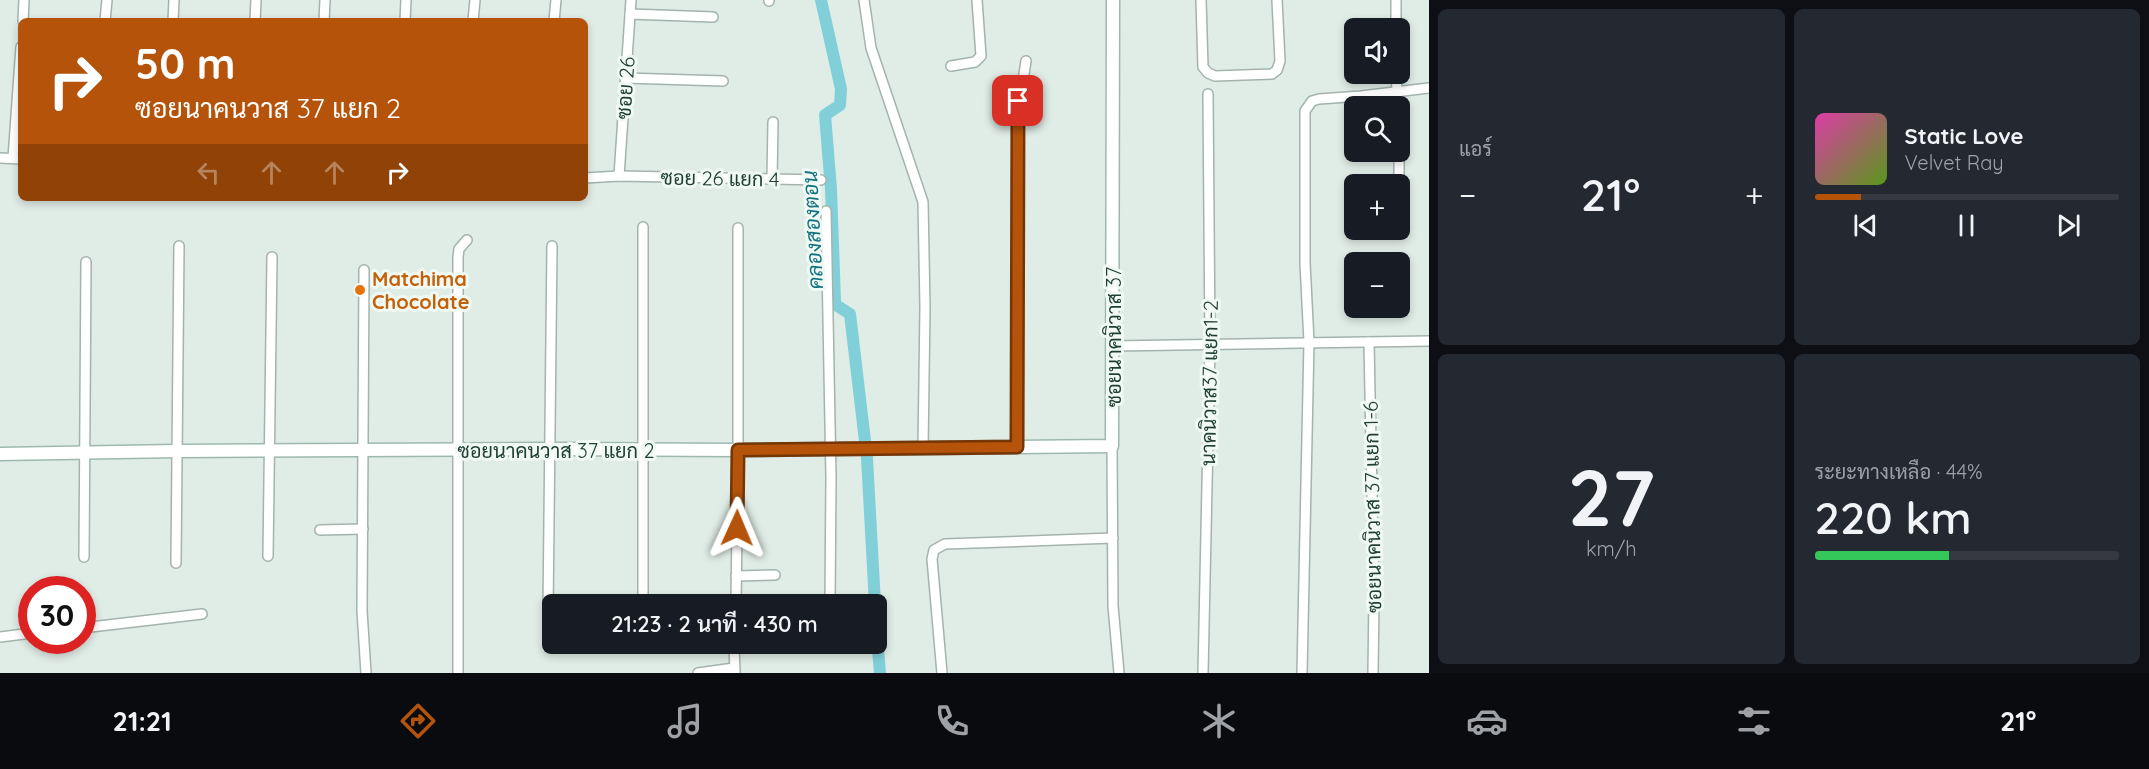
<!DOCTYPE html>
<html lang="th">
<head>
<meta charset="utf-8">
<style>
	body { margin:0; font-family:Quicksand,Sarabun,sans-serif; background:#242831; color:#f1f3f6; height:100vh; display:flex; flex-direction:column; font-size:22px; white-space:nowrap }
	* { box-sizing:border-box; margin:0 }
	p { font-size:20px; color:#9ea1a6 }
	.icon { flex:none; width:33px; height:33px; fill:none; stroke:currentColor; stroke-width:2; stroke-linecap:round; stroke-linejoin:round }
	.map { position:relative; flex:1; overflow:hidden }
	.panel { display:flex; flex-direction:column; gap:9px; padding:9px; background:#0d0f14; width:720px }
	.panel>* { flex:none }
	.banner { position:absolute; left:18px; top:18px; width:570px; height:183px; border-radius:9px; box-shadow:0 3px 9px #0003; background:#b45309; color:#fff; overflow:hidden }
	.tools { position:absolute; left:1344px; top:18px; display:grid; gap:12px }
	.tools a { display:grid; place-items:center; width:66px; height:66px; border-radius:9px; background:#171b24; box-shadow:0 3px 9px #0003; font-size:30px }
	.speed { position:absolute; left:18px; top:576px; display:flex; gap:12px; font-size:30px; font-weight:700; text-align:center }
	.speed>* { display:grid; place-content:center; width:78px; height:78px; border-radius:50%; background:#171b24; box-shadow:0 3px 9px #0003; line-height:1 }
	.speed .limit { border:9px solid #d22; background:#fff; color:#111 }
	.pin { position:absolute; display:grid; place-items:center; width:51px; height:51px; color:#fff; margin:-26px; border-radius:12px; box-shadow:0 3px 9px #0006 }
	.me { position:absolute; width:66px; margin:-33px; rotate:1deg; stroke-linejoin:round; filter:drop-shadow(0 0 4px #0008) }
	.turn { display:flex; align-items:center; gap:21px; height:126px; padding:0 18px; font-size:27px }
	.turn .icon { width:78px; height:78px; stroke-width:2.5 }
	.turn b { display:block; font-size:42px; line-height:51px }
	.lanes { display:flex; align-items:center; height:57px; padding:0 18px; background:#0003; justify-content:center; gap:30px; direction:ltr }
	.lanes .off { opacity:.35 }
	.big { font-size:45px; font-weight:600; line-height:1.1 }
	.panel .tile { flex:1; display:flex; flex-direction:column; justify-content:center; gap:9px; min-width:0; padding:0 21px; border-radius:9px; background:#242831 }
	.panel .dial { align-items:center; gap:0 }
	.dial b { font-size:78px; line-height:1 }
	.song { display:flex; align-items:center; gap:18px }
	.cover { width:72px; height:72px; border-radius:9px; background:linear-gradient(135deg,hsl(320 70% 55%),hsl(90 70% 35%)) }
	.played { height:6px; border-radius:3px; background:linear-gradient(90deg,#b45309 15%,#363941 15%) }
	.keys { display:flex; justify-content:space-around; direction:ltr }
	.heat { display:flex; justify-content:space-between; align-items:center; font-size:33px; direction:ltr }
	.charge { height:9px; border-radius:4px; background:linear-gradient(90deg,#34c759 44%,#363941 0) }
	.panel .tiles { flex:1; display:grid; gap:9px; grid-template-columns:repeat(2,1fr) }
	.trip { position:absolute; left:542px; top:594px; width:345px; height:60px; border-radius:9px; background:#171b24; box-shadow:0 3px 9px #0003; font-weight:600; line-height:60px; text-align:center }
	.dock { display:flex; height:96px; justify-content:space-around; align-items:center; background:#090b0e; color:#9ea1a6 }
	.dock .icon { width:42px; height:42px }
	.dock .current { color:#b45309 }
	.dock b { font-size:27px; color:#f1f3f6 }
	main { display:flex; flex:1; min-height:0 }
	.map>svg:first-child { display:block }
	.lines { fill:none; stroke-linecap:round; stroke-linejoin:round }
	.canal { stroke:#81cfd8; stroke-width:12 }
	.street-casing { stroke:#a2b4ad; stroke-width:12 }
	.secondary-casing { stroke:#9db9ae; stroke-width:15 }
	.street { stroke:#fff; stroke-width:9 }
	.secondary { stroke:#fff; stroke-width:12 }
	.route-casing { stroke:#753606; stroke-width:15 }
	.route { stroke:#b45309; stroke-width:10 }
	.food-dot { fill:#e8710a; stroke:#f0f9f4; stroke-width:2 }
	.labels { text-anchor:middle; dominant-baseline:central; stroke-width:6; stroke-linejoin:round; paint-order:stroke }
	.street-label { font-size:20px; fill:#1f3e34; stroke:#f0f9f4 }
	.food-label { font-size:20px; font-weight:bold; fill:#c56008; stroke:#f0f9f4; text-anchor:start }
	.water-label { font-size:21px; font-style:italic; fill:#137480; stroke:#f0f9f4 }
</style>
</head>
<body>
<main>
<div class="map">
<svg width="1429" height="673" viewBox="0 0 1429 673">
	<rect width="100%" height="100%" fill="#e0ece6"/>
	<g class="lines">
		<g class="canal">
			<path d="M821,0L841,89L840,105L825,115L831,189L835,301L836,305L850,314L867,458L875,604"/>
			<path d="M876,626L880,673"/>
		</g>
		<g class="street-casing">
			<g id="street">
				<path d="M769,0V1"/>
				<path d="M864,0L871,48L923,202L925,307L923,448"/>
				<path d="M1201,0L1203,67L1208,73L1215,76L1272,74L1277,70L1280,61L1277,0"/>
				<path d="M1396,0V28"/>
				<path d="M630,14L713,17"/>
				<path d="M23,21L24,0"/>
				<path d="M105,21L107,0"/>
				<path d="M173,21L174,0"/>
				<path d="M255,21L256,0"/>
				<path d="M324,21L325,0"/>
				<path d="M405,21L406,0"/>
				<path d="M473,21L475,0"/>
				<path d="M554,21L556,0"/>
				<path d="M951,66L975,62L981,56L977,0"/>
				<path d="M1396,74L1398,106"/>
				<path d="M625,78L723,81"/>
				<path d="M1399,152V184"/>
				<path d="M0,158L21,159"/>
				<path d="M13,158L21,47"/>
				<path d="M619,176L631,0"/>
				<path d="M585,178L619,176L821,180"/>
				<path d="M772,179L773,122"/>
				<path d="M1400,192V233"/>
				<path d="M826,211L831,477L830,604"/>
				<path d="M643,227V604"/>
				<path d="M364,270L362,611L366,673"/>
				<path d="M1369,342L1374,598L1373,673"/>
				<path d="M1113,346L1429,341"/>
				<path d="M1017,446V119L1026,61"/>
				<path d="M1112,446L1113,606L1119,673"/>
				<path d="M320,530L363,529"/>
				<path d="M268,556L272,257"/>
				<path d="M84,557L86,262"/>
				<path d="M176,563L179,246"/>
				<path d="M736,576L775,575"/>
				<path d="M736,604L738,450V228"/>
				<path d="M548,611L552,246"/>
				<path d="M82,628L202,614"/>
				<path d="M0,637L32,633"/>
				<path d="M734,644L735,673"/>
				<path d="M643,645V644"/>
				<path d="M458,673V257L459,249L467,240"/>
				<path d="M698,673L734,668"/>
				<path d="M942,673L932,559L934,550L945,544L1113,538"/>
				<path d="M1203,673L1210,345L1208,94"/>
				<path d="M1302,673L1309,342L1305,263V111L1312,101L1319,99L1361,96L1429,88"/>
			</g>
		</g>
		<g class="secondary-casing">
			<path id="secondary" d="M0,454L177,451L551,449L738,450L1112,446L1113,0"/>
		</g>
		<use href="#street" class="street"/>
		<use href="#secondary" class="secondary"/>
	</g>
	<g class="lines">
		<g class="route-casing">
			<path id="route" d="M737,528L738,450L1017,447L1018,101"/>
		</g>
		<use href="#route" class="route"/>
	</g>
	<circle class="food-dot" cx="360" cy="290" r="6"/>
	<g class="labels">
		<g class="street-label">
			<text transform="translate(625 88) rotate(-86)">ซอย 26</text>
			<text transform="translate(720 178) rotate(1)">ซอย 26 แยก 4</text>
			<text transform="translate(1113 337) rotate(-90)">ซอยนาคนิวาส 37</text>
			<text transform="translate(1209 383) rotate(-89)">นาคนิวาส37 แยก1-2</text>
			<text x="556" y="450">ซอยนาคนวาส 37 แยก 2</text>
			<text transform="translate(1372 507) rotate(-91)">ซอยนาคนิวาส 37 แยก 1-6</text>
		</g>
		<g class="food-label">
			<text x="372" y="278">Matchima<tspan x="372" dy="23">Chocolate</tspan></text>
		</g>
		<g class="water-label">
			<text transform="translate(812 230) rotate(-93)">คลองสองตอน</text>
		</g>
	</g>
</svg>
<div class="tools">
<a><svg class="icon" aria-label="sound" viewBox="0 0 24 24"><path d="M4 9h4l5-4v14l-5-4H4zM17 9q2 3 0 6"/></svg></a>
<a><svg class="icon" aria-label="search" viewBox="0 0 24 24"><circle cx="10" cy="10" r="6"/><path d="M15 15l6 6"/></svg></a>
<a>+</a>
<a>−</a>
</div>
<div class="speed"><div class="limit">30</div></div>
<div class="pin" style="left:1018px;top:101px;background:#d93025"><svg class="icon" aria-label="arrive" viewBox="0 0 24 24"><path d="M6 21V4h12l-3 4 3 4H6"/></svg></div>
<svg class="me" style="left:737px;top:528px" viewBox="-20 -20 40 40"><path d="M0-17L14 15 0 8-14 15z" fill="#b45309" stroke="#fff" stroke-width="4"/></svg>
<div class="trip">21:23 · 2 นาที · 430 m</div>
<div class="banner">
<div class="turn"><svg class="icon" aria-label="right" viewBox="0 0 24 24"><path d="M7 20v-9h11M14 6l5 5-5 5"/></svg><div><b>50 m</b>ซอยนาคนวาส 37 แยก 2</div></div>
<div class="lanes"><svg class="icon off" aria-label="left" viewBox="0 0 24 24"><path d="M17 20v-9H6M10 6l-5 5 5 5"/></svg><svg class="icon off" aria-label="ahead" viewBox="0 0 24 24"><path d="M12 20V5M6 11l6-6 6 6"/></svg><svg class="icon off" aria-label="ahead" viewBox="0 0 24 24"><path d="M12 20V5M6 11l6-6 6 6"/></svg><svg class="icon" aria-label="right" viewBox="0 0 24 24"><path d="M7 20v-9h11M14 6l5 5-5 5"/></svg></div>
</div>
</div>
<section class="panel">
<div class="tiles">
<div class="tile"><p>แอร์</p>
<div class="heat"><a>−</a><b class="big">21°</b><a>+</a></div>
</div>
<div class="tile">
<div class="song"><i class="cover"></i><div><b>Static Love</b><p>Velvet Ray</p></div></div>
<div class="played"></div>
<div class="keys"><svg class="icon" aria-label="previous" viewBox="0 0 24 24"><path d="M18 5L8 12l10 7zM5 5v14"/></svg><svg class="icon" aria-label="pause" viewBox="0 0 24 24"><path d="M8 5v14M16 5v14"/></svg><svg class="icon" aria-label="next" viewBox="0 0 24 24"><path d="M6 5l10 7-10 7zM19 5v14"/></svg></div>
</div>
<div class="tile dial"><b>27</b><p>km/h</p></div>
<div class="tile"><p>ระยะทางเหลือ · 44%</p><b class="big">220 km</b><div class="charge"></div></div>
</div>
</section>
</main>
<nav class="dock">
<b>21:21</b>
<svg class="icon current" aria-label="directions" viewBox="0 0 24 24"><path d="M12 3l9 9-9 9-9-9zM9 14v-3h6M13 9l2 2-2 2"/></svg>
<svg class="icon" aria-label="music" viewBox="0 0 24 24"><path d="M9 18V5l10-2v13"/><circle cx="6" cy="18" r="3"/><circle cx="16" cy="16" r="3"/></svg>
<svg class="icon" aria-label="phone" viewBox="0 0 24 24"><path d="M5 4h4l2 5-3 2q2 4 5 5l2-3 5 2v4C11 20 4 13 5 4z"/></svg>
<svg class="icon" aria-label="climate" viewBox="0 0 24 24"><path d="M12 3v18M4 7l16 10M4 17L20 7"/></svg>
<svg class="icon" aria-label="car" viewBox="0 0 24 24"><path d="M5 17H2v-5l4-1 3-4h7l3 4 3 1v5h-3M9 17h6M6 11h13"/><circle cx="7" cy="17" r="2"/><circle cx="17" cy="17" r="2"/></svg>
<svg class="icon" aria-label="filters" viewBox="0 0 24 24"><path d="M4 7h16M4 17h16"/><circle cx="9" cy="7" r="2"/><circle cx="15" cy="17" r="2"/></svg>
<b>21°</b>
</nav>
</body>
</html>
